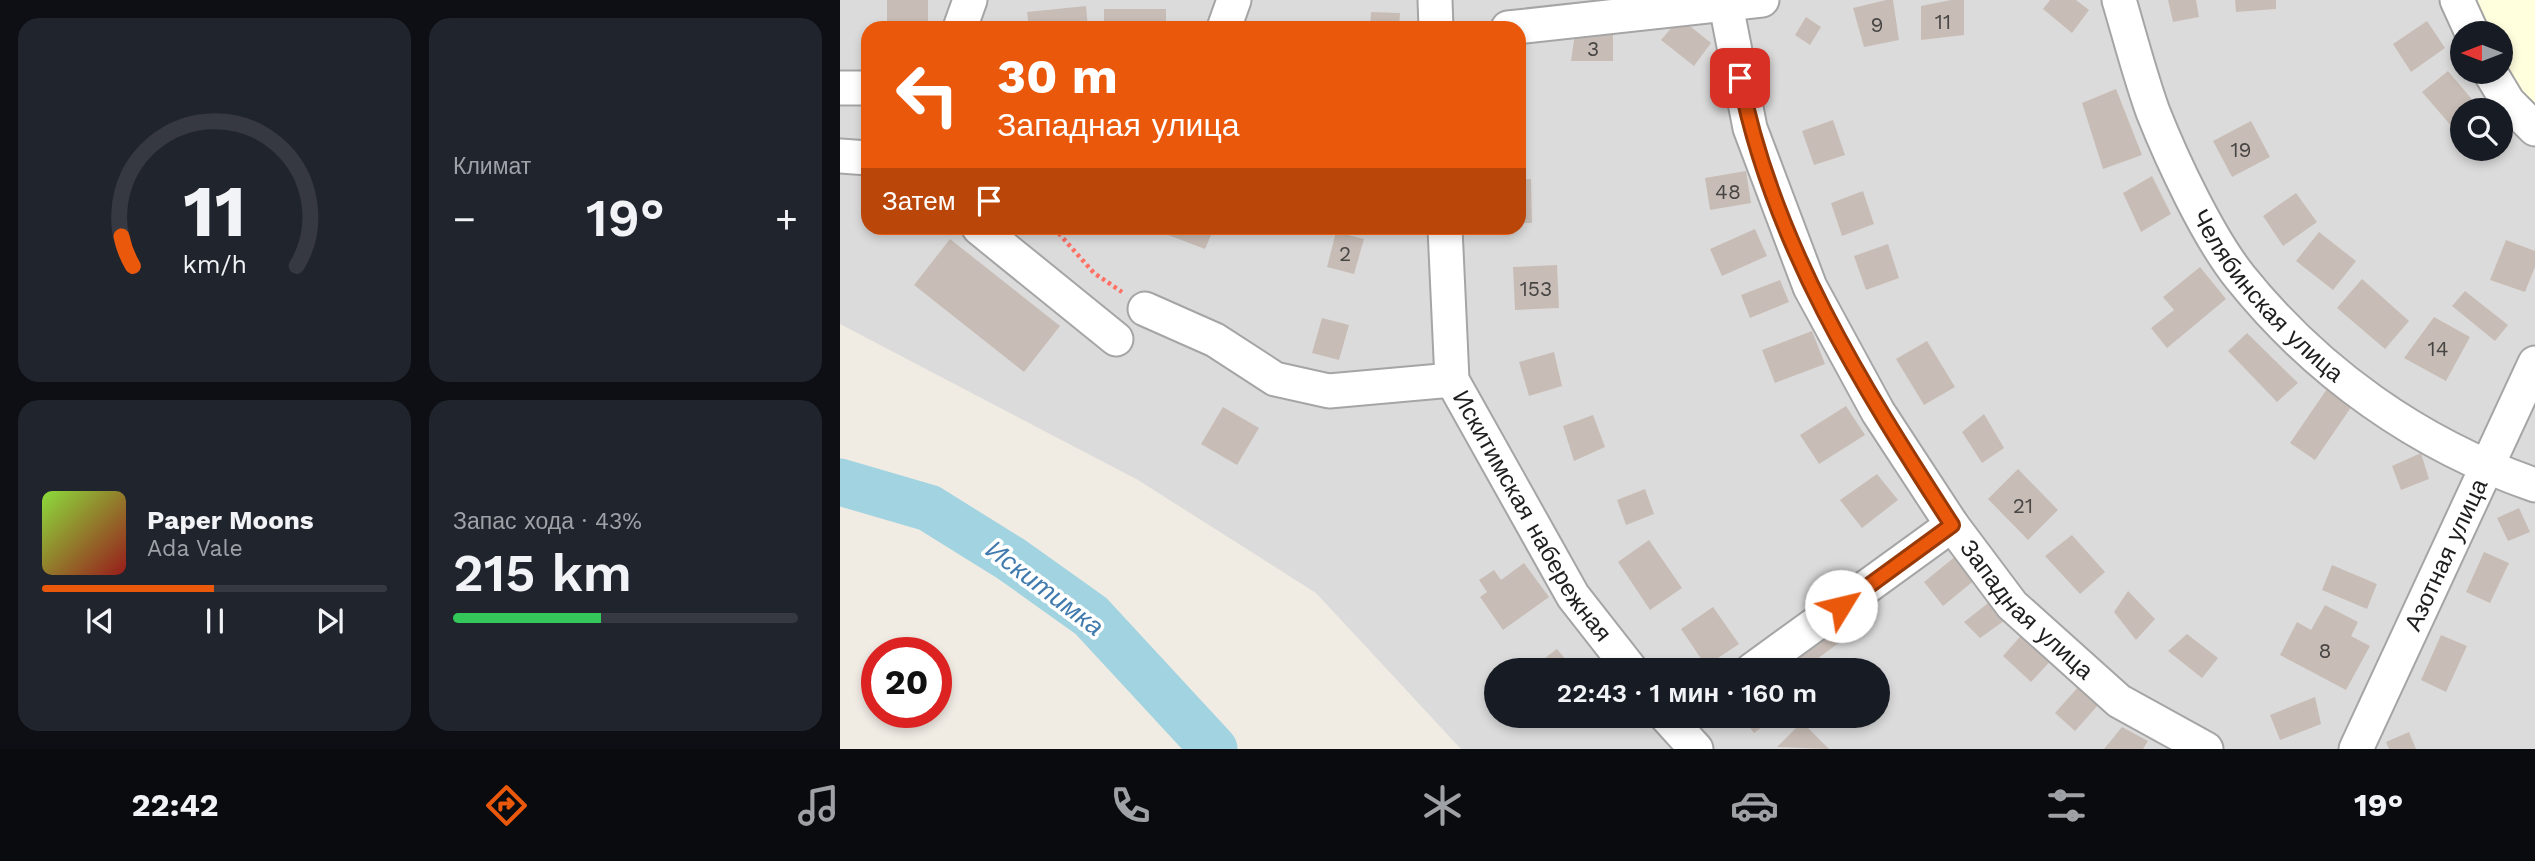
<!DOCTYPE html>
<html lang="ru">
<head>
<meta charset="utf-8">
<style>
	body { margin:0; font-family:"Work Sans",sans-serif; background:#20242c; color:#f1f3f6; height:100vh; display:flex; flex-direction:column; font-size:26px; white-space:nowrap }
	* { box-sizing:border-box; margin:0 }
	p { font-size:23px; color:#9ea1a6 }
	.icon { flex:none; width:38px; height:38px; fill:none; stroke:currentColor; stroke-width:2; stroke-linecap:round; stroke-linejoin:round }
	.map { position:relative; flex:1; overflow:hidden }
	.sheet { display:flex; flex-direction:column; gap:18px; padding:18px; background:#0d0f14; width:840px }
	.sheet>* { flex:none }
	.hud { position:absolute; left:21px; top:21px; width:665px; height:214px; border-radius:21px; box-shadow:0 4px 10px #0003; background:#ea580c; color:#fff; overflow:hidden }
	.needle { width:46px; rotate:270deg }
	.buttons { position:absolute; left:1610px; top:21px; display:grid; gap:14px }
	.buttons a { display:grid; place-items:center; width:63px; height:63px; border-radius:50%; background:#171b24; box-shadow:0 4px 10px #0003; font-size:35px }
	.speed { position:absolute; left:21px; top:637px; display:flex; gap:14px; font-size:35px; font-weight:700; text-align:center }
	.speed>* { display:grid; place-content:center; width:91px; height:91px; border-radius:50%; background:#171b24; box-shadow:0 4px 10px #0003; line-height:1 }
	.speed .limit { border:10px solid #d22; background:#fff; color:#111 }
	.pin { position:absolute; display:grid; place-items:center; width:60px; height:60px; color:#fff; margin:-30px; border-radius:14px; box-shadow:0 4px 10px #0006 }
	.me { position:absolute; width:77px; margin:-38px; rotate:54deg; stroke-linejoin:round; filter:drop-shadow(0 0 5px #0008) }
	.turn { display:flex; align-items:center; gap:24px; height:147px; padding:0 21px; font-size:32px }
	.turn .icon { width:91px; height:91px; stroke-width:2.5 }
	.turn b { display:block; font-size:49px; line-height:60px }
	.then { display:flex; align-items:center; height:66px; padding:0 21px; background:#0003; gap:14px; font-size:26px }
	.big { font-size:52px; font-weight:600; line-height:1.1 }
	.sheet .card { flex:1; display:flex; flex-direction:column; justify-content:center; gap:10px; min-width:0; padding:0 24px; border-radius:21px; background:#20242c }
	.sheet .dial { align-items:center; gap:0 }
	.dial svg { height:182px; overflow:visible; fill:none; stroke:#363941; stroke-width:7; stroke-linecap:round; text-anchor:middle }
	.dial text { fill:#f1f3f6; stroke:none }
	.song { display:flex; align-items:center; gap:21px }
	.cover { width:84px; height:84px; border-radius:10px; background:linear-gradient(135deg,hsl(90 70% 55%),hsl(0 70% 35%)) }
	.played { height:7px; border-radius:4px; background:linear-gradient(90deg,#ea580c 50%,#363941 50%) }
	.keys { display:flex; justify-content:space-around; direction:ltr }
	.heat { display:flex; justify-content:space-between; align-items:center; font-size:38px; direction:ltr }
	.charge { height:10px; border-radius:5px; background:linear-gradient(90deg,#34c759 43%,#363941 0) }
	.sheet .tiles { flex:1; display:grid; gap:18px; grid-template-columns:repeat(2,1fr) }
	.trip { position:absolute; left:644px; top:658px; width:406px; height:70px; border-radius:35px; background:#171b24; box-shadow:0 4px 10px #0003; font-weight:600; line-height:70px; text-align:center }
	.tab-bar { display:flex; height:112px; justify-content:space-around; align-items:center; background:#090b0e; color:#9ea1a6 }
	.tab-bar .icon { width:49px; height:49px }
	.tab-bar .active { color:#ea580c }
	.tab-bar b { font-size:32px; color:#f1f3f6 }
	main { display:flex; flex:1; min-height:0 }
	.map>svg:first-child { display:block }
	.residential { fill:#dcdbdb; fill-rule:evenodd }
	.education { fill:#fffedd }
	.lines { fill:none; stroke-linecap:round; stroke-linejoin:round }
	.river { stroke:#a1d4e0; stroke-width:47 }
	.building { fill:#c8bdb6 }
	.minor-casing { stroke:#a5a5a5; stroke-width:37 }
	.path { stroke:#ff7065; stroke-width:4.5; stroke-dasharray:3.5 3.5; stroke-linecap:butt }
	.minor { stroke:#fff; stroke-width:33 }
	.route-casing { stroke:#983908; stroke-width:18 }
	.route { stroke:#ea580c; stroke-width:12 }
	.labels { text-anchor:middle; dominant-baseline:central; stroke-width:7; stroke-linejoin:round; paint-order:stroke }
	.number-label { font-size:21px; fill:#484644 }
	.street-label { font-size:24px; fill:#1e1e1e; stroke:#fff }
	.water-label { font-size:26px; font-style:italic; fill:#417aac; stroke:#fff }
</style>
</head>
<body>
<main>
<section class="sheet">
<div class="tiles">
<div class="card dial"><svg viewBox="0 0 100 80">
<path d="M14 69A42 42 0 1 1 86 69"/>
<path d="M14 69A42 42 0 0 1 9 56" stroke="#ea580c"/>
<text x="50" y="56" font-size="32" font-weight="700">11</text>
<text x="50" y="72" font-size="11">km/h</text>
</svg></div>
<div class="card"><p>Климат</p>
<div class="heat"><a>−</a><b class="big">19°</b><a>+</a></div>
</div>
<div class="card">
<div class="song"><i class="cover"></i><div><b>Paper Moons</b><p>Ada Vale</p></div></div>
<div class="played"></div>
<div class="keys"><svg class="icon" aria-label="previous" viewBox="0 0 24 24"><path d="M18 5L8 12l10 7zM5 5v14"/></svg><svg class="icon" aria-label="pause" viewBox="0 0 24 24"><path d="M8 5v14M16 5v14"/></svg><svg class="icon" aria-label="next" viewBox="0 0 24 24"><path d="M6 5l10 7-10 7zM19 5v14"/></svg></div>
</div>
<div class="card"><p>Запас хода · 43%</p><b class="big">215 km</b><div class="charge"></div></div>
</div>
</section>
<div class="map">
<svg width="1695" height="749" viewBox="0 0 1695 749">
	<rect width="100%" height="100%" fill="#f0ebe3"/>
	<path class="residential" d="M0,0H1601L1622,47V72H1635L1695,132V749H621L476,593L298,480L0,324ZM28,28H679V228H28ZM1622,110H1661V149H1622ZM656,670H1038V716H656Z"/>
	<path class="education" d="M1628,0H1695V114L1661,72V33H1642Z"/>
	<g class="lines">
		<path class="river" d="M0,482L89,508L171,559L251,616L374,749"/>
	</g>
	<g class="building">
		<rect x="47" y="0" width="41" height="28"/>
		<path d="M1046,0H1053L1059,40L1024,47L1013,8Z"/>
		<path d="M1111,0H1124V35L1081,40V6Z"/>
		<path d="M1210,0H1236L1249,10L1232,33L1203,9Z"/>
		<path d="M1328,0H1356L1359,17L1333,22Z"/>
		<path d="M1395,0H1436V9L1396,12Z"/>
		<path d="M246,6L248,28H189L187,12Z"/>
		<rect x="264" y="9" width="62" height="19"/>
		<path d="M531,12L560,13L559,28H530Z"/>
		<path d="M966,17L981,27L970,45L955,35Z"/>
		<path d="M840,18L871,43L854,66L821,40Z"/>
		<path d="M1587,21L1605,48L1571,72L1553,44Z"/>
		<path d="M735,33L773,34V61H731Z"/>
		<path d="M1608,71L1641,110H1622V132L1619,135L1582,92Z"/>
		<path d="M1276,89L1302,155L1263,169L1242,103Z"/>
		<path d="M993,120L1005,155L974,165L962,131Z"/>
		<path d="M1411,121L1430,157L1392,177L1373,141Z"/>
		<path d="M906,171L911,203L870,210L865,178Z"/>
		<path d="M1312,176L1331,214L1301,232L1283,193Z"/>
		<path d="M691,179L692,223H679V180Z"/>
		<path d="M1023,191L1034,224L1002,236L991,203Z"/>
		<path d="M1456,193L1477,222L1443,246L1423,216Z"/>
		<path d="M310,228H374L365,249Z"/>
		<path d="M915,229L927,256L882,276L870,249Z"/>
		<path d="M496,232L524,239L514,274L487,267Z"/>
		<path d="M1479,232L1516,261L1493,290L1456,261Z"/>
		<path d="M110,239L220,326L184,372L74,285Z"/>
		<path d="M1666,240L1695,251V267L1685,292L1650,280Z"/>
		<path d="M1048,244L1059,278L1026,290L1014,256Z"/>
		<path d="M717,265L719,308L675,310L673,267Z"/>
		<path d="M1360,267L1386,299L1327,348L1311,328L1334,310L1323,297Z"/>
		<path d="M1522,279L1569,321L1545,349L1497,308Z"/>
		<path d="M940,280L949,302L910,318L901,295Z"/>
		<path d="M1625,291L1668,325L1655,341L1612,306Z"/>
		<path d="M1594,317L1630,337L1606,381L1564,358Z"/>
		<path d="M482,318L509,325L499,360L472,353Z"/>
		<path d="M972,331L985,364L935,383L922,350Z"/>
		<path d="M1407,333L1458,383L1437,402L1388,351Z"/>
		<path d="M1087,341L1115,387L1084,405L1056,359Z"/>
		<path d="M714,352L722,386L689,396L679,362Z"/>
		<path d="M1489,386L1514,403L1475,460L1450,443Z"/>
		<path d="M1006,406L1025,435L979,464L960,435Z"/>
		<path d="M383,407L419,428L397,465L361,444Z"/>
		<path d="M1144,414L1164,448L1142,463L1122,432Z"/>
		<path d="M753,415L765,447L734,461L723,426Z"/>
		<path d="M1581,453L1589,479L1561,490L1552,466Z"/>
		<path d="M1178,469L1218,510L1188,540L1148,499Z"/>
		<path d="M1037,474L1058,500L1022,528L1000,500Z"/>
		<path d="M805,489L814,514L786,525L777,500Z"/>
		<path d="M1679,508L1690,532L1668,541L1657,518Z"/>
		<path d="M1232,535L1265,572L1240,594L1205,556Z"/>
		<path d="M809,540L842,588L810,610L778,562Z"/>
		<path d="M1122,551L1141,575L1103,606L1084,582Z"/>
		<path d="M1644,552L1669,563L1650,603L1626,592Z"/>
		<path d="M684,563L709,597L663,630L640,597L647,592L639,580L654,570L661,580Z"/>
		<path d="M1492,565L1537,584L1527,609L1482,590Z"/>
		<path d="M1288,591L1315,619L1296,640L1274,612Z"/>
		<path d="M1152,600L1168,618L1140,638L1124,622Z"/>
		<path d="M1485,605L1518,622L1511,636L1530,646L1506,690L1440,655L1457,622L1471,630Z"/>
		<path d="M873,607L899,644L866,666L841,629Z"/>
		<path d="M994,617L1008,636L965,668L951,649Z"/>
		<path d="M1186,630L1215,656L1191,682L1163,656Z"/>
		<path d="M1347,634L1378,658L1362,678L1328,651Z"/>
		<path d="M1601,635L1627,646L1606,692L1581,680Z"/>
		<path d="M717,649L734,670H689Z"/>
		<path d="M1239,686L1259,704L1235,731L1215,713Z"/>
		<path d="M1475,697L1481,724L1440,740L1430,715Z"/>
		<path d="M901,716H937L914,733Z"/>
		<path d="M962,722L989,749L937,747Z"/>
		<path d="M1282,727L1308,741L1303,749H1264Z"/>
		<path d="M1569,732L1576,749H1549L1546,742Z"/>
	</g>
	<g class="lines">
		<g class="minor-casing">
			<g id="minor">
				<path d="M595,0L596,28"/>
				<path id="s1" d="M885,0L910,128L970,287L1038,412L1112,525L1172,605L1279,701L1366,749"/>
				<path id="s2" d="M1279,0C1290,37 1300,76 1313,112C1332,160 1368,237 1400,277C1477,373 1579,445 1695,485"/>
				<path d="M1617,0L1632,33"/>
				<path d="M120,28L130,0"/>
				<path d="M384,28L394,0"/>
				<path d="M668,28L922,0"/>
				<path d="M1650,72L1668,102L1695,129"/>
				<path d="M0,88H28"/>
				<path d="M0,156L28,158"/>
				<path d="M139,228L276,339"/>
				<path id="s3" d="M605,228L612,380L733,596L791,670"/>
				<path d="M305,309L375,340L435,379L489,391L612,380"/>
				<path d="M912,670L1112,525"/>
				<path d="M826,716L856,749"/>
				<path id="s4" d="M1516,749L1695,363"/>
			</g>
		</g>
		<path class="path" d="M214,228L254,273L282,292"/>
		<use href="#minor" class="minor"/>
	</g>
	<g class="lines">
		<g class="route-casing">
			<path id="route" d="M900,78C932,243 1022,386 1112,525L1001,606"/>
		</g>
		<use href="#route" class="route"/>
	</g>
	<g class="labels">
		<g class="number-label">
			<text x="1103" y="21">11</text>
			<text x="1037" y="24">9</text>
			<text x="753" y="48">3</text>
			<text x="1401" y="149">19</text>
			<text x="888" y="191">48</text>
			<text x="505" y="253">2</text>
			<text x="696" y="288">153</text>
			<text x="1598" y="348">14</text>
			<text x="1183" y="505">21</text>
			<text x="1485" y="650">8</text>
		</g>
		<g class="street-label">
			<text stroke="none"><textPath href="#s2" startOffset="336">Челябинская улица</textPath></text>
			<text stroke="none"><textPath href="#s3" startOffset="310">Искитимская набережная</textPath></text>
			<text stroke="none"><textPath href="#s4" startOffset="214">Азотная улица</textPath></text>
			<text stroke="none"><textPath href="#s1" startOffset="691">Западная улица</textPath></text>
		</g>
		<g class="water-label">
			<text transform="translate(205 588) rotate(37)">Искитимка</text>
		</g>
	</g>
</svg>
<div class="buttons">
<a><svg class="needle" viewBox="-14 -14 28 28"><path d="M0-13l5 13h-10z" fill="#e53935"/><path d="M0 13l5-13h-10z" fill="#9ea1a6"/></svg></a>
<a><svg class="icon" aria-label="search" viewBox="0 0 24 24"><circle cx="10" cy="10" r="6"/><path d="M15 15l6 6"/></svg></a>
</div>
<div class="speed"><div class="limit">20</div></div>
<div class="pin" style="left:900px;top:78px;background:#d93025"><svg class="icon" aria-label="arrive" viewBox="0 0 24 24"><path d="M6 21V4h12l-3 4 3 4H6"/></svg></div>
<svg class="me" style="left:1001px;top:606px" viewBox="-20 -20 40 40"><circle r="19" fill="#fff"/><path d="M0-13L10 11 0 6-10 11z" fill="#ea580c"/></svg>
<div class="trip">22:43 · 1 мин · 160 m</div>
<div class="hud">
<div class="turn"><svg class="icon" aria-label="left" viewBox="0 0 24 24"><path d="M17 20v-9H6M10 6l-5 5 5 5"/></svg><div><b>30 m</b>Западная улица</div></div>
<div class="then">Затем<svg class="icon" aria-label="arrive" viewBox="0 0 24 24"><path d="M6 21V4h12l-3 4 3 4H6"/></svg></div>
</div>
</div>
</main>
<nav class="tab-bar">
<b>22:42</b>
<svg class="icon active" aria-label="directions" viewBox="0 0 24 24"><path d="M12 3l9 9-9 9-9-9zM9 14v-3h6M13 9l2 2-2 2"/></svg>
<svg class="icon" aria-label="music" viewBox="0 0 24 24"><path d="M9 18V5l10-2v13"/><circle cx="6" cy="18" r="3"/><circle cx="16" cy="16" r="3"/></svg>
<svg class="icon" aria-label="phone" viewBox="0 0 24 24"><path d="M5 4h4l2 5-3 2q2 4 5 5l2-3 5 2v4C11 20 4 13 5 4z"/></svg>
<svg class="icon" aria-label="climate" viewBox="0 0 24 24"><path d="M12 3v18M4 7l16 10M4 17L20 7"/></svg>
<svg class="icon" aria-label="car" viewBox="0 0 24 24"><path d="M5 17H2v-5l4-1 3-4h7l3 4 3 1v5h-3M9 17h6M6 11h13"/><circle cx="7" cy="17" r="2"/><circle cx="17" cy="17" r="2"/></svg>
<svg class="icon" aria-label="filters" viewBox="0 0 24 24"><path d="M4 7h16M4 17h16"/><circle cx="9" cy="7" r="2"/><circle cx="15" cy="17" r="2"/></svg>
<b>19°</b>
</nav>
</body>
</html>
